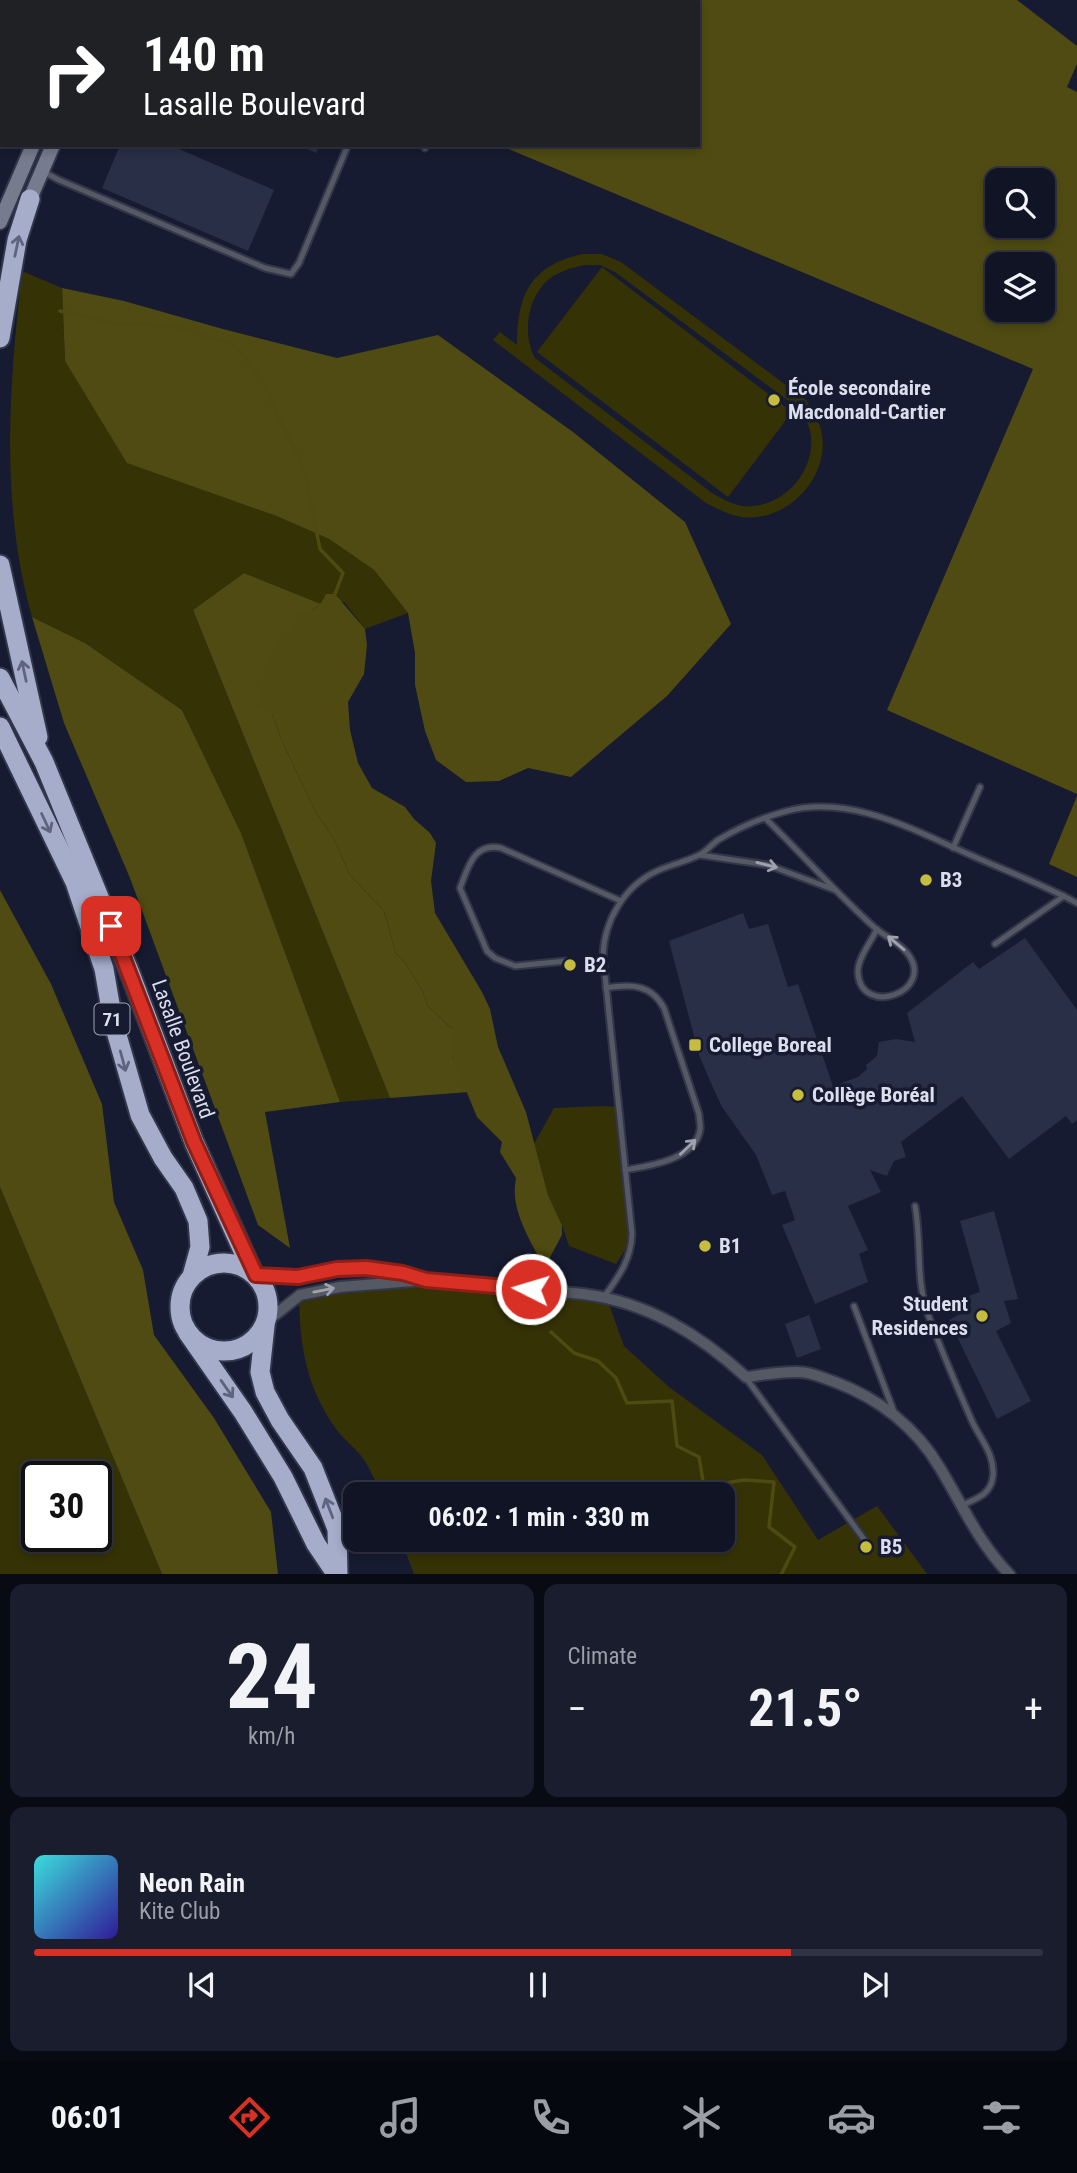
<!DOCTYPE html>
<html lang="en">
<head>
<meta charset="utf-8">
<style>
	body { margin:0; font-family:"Roboto Condensed",sans-serif; background:#191d2d; color:#f1f3f6; height:100vh; display:flex; flex-direction:column; font-size:26px; white-space:nowrap }
	* { box-sizing:border-box; margin:0 }
	p { font-size:23px; color:#9c9ea7 }
	.icon { flex:none; width:38px; height:38px; fill:none; stroke:currentColor; stroke-width:2; stroke-linecap:round; stroke-linejoin:round }
	.map { position:relative; height:1574px; overflow:hidden }
	.drawer { display:flex; flex-direction:column; gap:10px; padding:10px; background:#090b14; flex:1 }
	.drawer>* { flex:none }
	.banner { position:absolute; left:0px; top:0px; width:700px; height:147px; box-shadow:0 4px 10px #0003,0 0 0 2px #303342; background:#202124; color:#fff; overflow:hidden }
	.controls { position:absolute; left:985px; top:168px; display:grid; gap:14px }
	.controls a { display:grid; place-items:center; width:70px; height:70px; border-radius:14px; background:#101425; box-shadow:0 4px 10px #0003,0 0 0 2px #303342; font-size:35px }
	.speed { position:absolute; left:21px; top:1461px; display:flex; gap:14px; font-size:35px; font-weight:700; text-align:center }
	.speed>* { display:grid; place-content:center; width:91px; height:91px; border-radius:50%; background:#101425; box-shadow:0 4px 10px #0003,0 0 0 2px #303342; line-height:1 }
	.speed .limit { border:4px solid #111; border-radius:10px; background:#fff; color:#111 }
	.pin { position:absolute; display:grid; place-items:center; width:60px; height:60px; color:#fff; margin:-30px; border-radius:14px; box-shadow:0 4px 10px #0006 }
	.me { position:absolute; width:77px; margin:-38px; rotate:275deg; stroke-linejoin:round; filter:drop-shadow(0 0 5px #0008) }
	.turn { display:flex; align-items:center; gap:24px; height:147px; padding:0 28px; font-size:32px }
	.turn .icon { width:91px; height:91px; stroke-width:2.5 }
	.turn b { display:block; font-size:49px; line-height:60px }
	.big { font-size:52px; font-weight:700; line-height:1.1 }
	.drawer .tile { flex:1; display:flex; flex-direction:column; justify-content:center; gap:10px; min-width:0; padding:0 24px; border-radius:14px; background:#191d2d }
	.drawer .dial { align-items:center; gap:0 }
	.dial b { font-size:91px; line-height:1 }
	.song { display:flex; align-items:center; gap:21px }
	.cover { width:84px; height:84px; border-radius:10px; background:linear-gradient(135deg,hsl(180 70% 55%),hsl(250 70% 35%)) }
	.played { height:7px; border-radius:4px; background:linear-gradient(90deg,#d93025 75%,#303342 75%) }
	.keys { display:flex; justify-content:space-around; direction:ltr }
	.heat { display:flex; justify-content:space-between; align-items:center; font-size:38px; direction:ltr }
	.drawer .tiles { flex:1; display:grid; gap:10px; grid-template-columns:1fr 1fr }
	.tile:last-child { grid-column:span 2 }
	.trip { position:absolute; left:343px; top:1482px; width:392px; height:70px; border-radius:14px; background:#101425; box-shadow:0 4px 10px #0003,0 0 0 2px #303342; font-weight:700; line-height:70px; text-align:center }
	.dock { display:flex; height:112px; justify-content:space-around; align-items:center; background:#06080f; color:#9c9ea7 }
	.dock .icon { width:49px; height:49px }
	.dock .selected { color:#d93025 }
	.dock b { font-size:32px; color:#f1f3f6 }
	.map>svg:first-child { display:block }
	.green { fill:#353206; fill-rule:evenodd }
	.forest { fill:#4f4b12; fill-rule:evenodd }
	.water { fill:#4e4a11 }
	.lines { fill:none; stroke-linecap:round; stroke-linejoin:round }
	.stream { stroke:#4e4a11; stroke-width:3.5 }
	.building { fill:#292f46 }
	.lane-casing { stroke:#31364b; stroke-width:9 }
	.street-casing { stroke:#31364b; stroke-width:14 }
	.secondary-casing { stroke:#31364b; stroke-width:18 }
	.highway-casing { stroke:#31364b; stroke-width:23 }
	.lane { stroke:#555964; stroke-width:5 }
	.street { stroke:#555964; stroke-width:10 }
	.secondary { stroke:#767b8d; stroke-width:14 }
	.highway { stroke:#a5adca; stroke-width:19 }
	.oneway { stroke:#5e647e }
	.oneway2 { stroke:#9ea2af }
	.route-casing { stroke:#8d1f18; stroke-width:18 }
	.route { stroke:#d93025; stroke-width:12 }
	.poi-dot { fill:#c6bc3d; stroke:#161b31; stroke-width:2.5 }
	.labels { text-anchor:middle; dominant-baseline:central; stroke-width:7; stroke-linejoin:round; paint-order:stroke }
	.shield { fill:#161b31; stroke:#9fa4b5; stroke-width:2 }
	.shield-label { font-size:19px; font-weight:bold; fill:#dadeed }
	.poi-label { font-size:21px; font-weight:bold; fill:#dadeed; stroke:#161b31; text-anchor:start }
	.street-label { font-size:21px; fill:#dadeed; stroke:#161b31 }
</style>
</head>
<body>
<div class="map">
<svg width="1077" height="1575" viewBox="0 0 1077 1575">
	<rect width="100%" height="100%" fill="#161b31"/>
	<g class="green">
		<path d="M582,254H602L621,262L806,400C813,411 820,421 822,435C829,479 786,523 741,517C728,515 717,508 706,503L493,340L500,332L517,345C517,295 530,266 582,254ZM584,265H600L615,272L798,408C804,417 811,426 811,438C814,475 780,510 742,506C731,504 721,498 712,493L535,358C524,338 526,308 540,289C550,274 567,269 584,265Z"/>
		<path d="M602,267L792,412L728,497L537,352Z"/>
		<path d="M22,271L62,288L65,361L274,515L329,539L374,570L408,613L365,629L344,602L321,604L244,573L193,610L390,1098L340,1102L241,833L182,710L85,643L32,617C0,504 9,386 22,271Z"/>
		<path d="M602,1106L618,1107L632,1239L616,1264L569,1246L562,1225L548,1195L534,1144L554,1108Z"/>
		<path d="M0,1187L162,1574H0ZM37,1477H96V1536H37Z"/>
		<path d="M381,1279L606,1296L624,1346L669,1387L762,1455L818,1540L877,1506L927,1574H414L401,1540H723V1494H382C376,1484 371,1471 365,1461C357,1449 344,1440 336,1429C306,1386 300,1348 299,1297Z"/>
	</g>
	<g class="forest">
		<path d="M370,0H1017L1077,46V64L1067,87L1077,92V794L887,710L1033,369L499,145H698V2ZM998,180H1043V226H998ZM1043,264V310H998V264Z"/>
		<path d="M62,288L124,301L223,329L337,358L438,335L573,432L685,522L731,624L667,696L571,777L528,768L499,781L466,782L436,760L425,731L415,685V653L408,613L374,570L329,539L274,515L127,463L65,361Z"/>
		<path d="M244,573L321,604L311,611L272,714L282,741L315,811L335,841L349,874L384,911L396,954L404,961L423,992L427,1005L452,1029V1056L469,1092L390,1098L193,610Z"/>
		<path d="M32,617L85,643L182,710L241,833L340,1102L265,1112L290,1248L258,1225L130,878L64,723Z"/>
		<path d="M1077,796V877L1049,864Z"/>
		<path d="M0,890L51,984L102,1104L114,1202L143,1270L154,1335L214,1418L271,1512L278,1574H162L0,1187Z"/>
	</g>
	<path class="water" d="M326,594H335L365,629L367,645L364,674L348,702L350,730L358,763L372,788L405,807L414,819L430,833L436,843L431,881L435,913L482,992L490,1009L498,1047L526,1112L548,1195L562,1225V1235L549,1259L540,1260C527,1234 510,1208 516,1178L500,1152L502,1142L477,1117L452,1056V1029L427,1005L423,992L404,961L396,954L384,911L349,874L335,841L315,811L282,741L272,714L259,705L268,660L274,647L294,629L300,613C314,611 320,607 326,594Z"/>
	<g class="lines">
		<g class="stream">
			<path d="M60,311L110,323L175,326L235,345L265,385L305,474L320,549L343,573L335,594"/>
			<path d="M551,1332L574,1353L598,1361L616,1378L627,1403L672,1401L677,1446L699,1457L704,1487L743,1480L774,1482L769,1527L795,1547L781,1575"/>
		</g>
	</g>
	<g class="building">
		<path d="M120,145H181L179,149L274,190L248,251L102,188Z"/>
		<path d="M298,145H320L316,153Z"/>
		<path d="M743,913L749,929L768,924L788,987L798,984L833,1086L858,1077L867,1069L866,1065L877,1056L879,1042L896,1039L915,1042L907,1013L973,962L979,969L1025,938L1077,1010V1120L1072,1124L1066,1116L1009,1159L962,1096L901,1142L906,1157L894,1161L887,1176L870,1170L881,1192L848,1206L868,1250L859,1254L868,1282L815,1304L782,1225L795,1220L785,1191L772,1195L756,1155L722,1107L710,1081L699,1055L669,941Z"/>
		<path d="M994,1211L1018,1299L1004,1301L1011,1323L996,1331L1031,1401L997,1419L949,1320L971,1308L968,1296L980,1292L960,1221Z"/>
		<path d="M809,1315L821,1349L797,1358L785,1324Z"/>
	</g>
	<g class="lines">
		<g class="lane-casing">
			<g id="lane">
				<path d="M345,0L346,2"/>
				<path d="M423,145L425,148"/>
				<path d="M42,171L59,180L265,268L291,274L299,263L348,145"/>
				<path d="M765,818C802,854 837,894 875,928C886,937 899,942 908,954C936,992 861,1018 858,973C857,959 871,942 877,929"/>
				<path d="M953,848L980,787"/>
				<path d="M700,855L768,865L835,890"/>
				<path d="M995,944L1064,896"/>
				<path d="M566,961L515,966L495,958L487,951L460,888C468,867 474,842 501,848L621,901"/>
				<path d="M606,988C631,984 651,984 664,1008L699,1114C699,1119 701,1125 700,1130C695,1160 649,1166 625,1170"/>
				<path d="M915,1206C922,1243 915,1282 929,1317C942,1352 957,1387 972,1421C980,1439 995,1454 993,1476C991,1495 976,1499 960,1506"/>
				<path d="M604,1297C619,1276 631,1260 632,1234L603,956C604,921 624,886 657,871C670,865 684,862 697,856C705,853 711,845 718,840C738,828 764,817 787,811C853,794 917,832 975,857C1009,872 1044,885 1077,903"/>
				<path d="M854,1306L894,1412"/>
				<path d="M746,1378L866,1542"/>
			</g>
		</g>
		<g class="street-casing">
			<g id="street">
				<path d="M255,1275L298,1277L337,1269L367,1268L403,1273L420,1278"/>
				<path d="M266,1322L300,1295L340,1287L426,1280L583,1294C647,1302 699,1334 746,1377C763,1375 781,1371 799,1372C811,1372 823,1378 835,1382C878,1398 916,1427 940,1468C963,1506 978,1542 1010,1575"/>
			</g>
		</g>
		<g class="secondary-casing">
			<g id="secondary">
				<path d="M95,2L96,0"/>
				<path d="M115,2L116,0"/>
				<path d="M30,199L53,145"/>
				<path d="M0,222L33,145"/>
			</g>
		</g>
		<g class="highway-casing">
			<g id="highway">
				<path d="M0,338L17,240L30,199"/>
				<path d="M0,565L38,737"/>
				<path d="M0,678L44,762L130,973L194,1142L253,1273"/>
				<path d="M0,727L75,882L104,969L113,1021L140,1115L163,1158L184,1188L198,1221L200,1247L192,1276"/>
				<circle cx="224" cy="1307" r="44"/>
				<path d="M265,1326L260,1372L265,1392L280,1420L313,1468L337,1529L338,1575"/>
				<path d="M188,1333L243,1412L283,1477L316,1544L337,1575"/>
			</g>
		</g>
		<use href="#lane" class="lane"/>
		<use href="#street" class="street"/>
		<use href="#secondary" class="secondary"/>
		<use href="#highway" class="highway"/>
	</g>
	<defs><path id="oneway-shaft" d="M-6 0H5M1.5-3L5.5 0L1.5 3" fill="none" stroke-width="1.6" stroke-linecap="round" stroke-linejoin="round" transform="scale(1.75)"/></defs>
	<g class="oneway">
		<use href="#oneway-shaft" transform="translate(17 246) rotate(-78)"/>
		<use href="#oneway-shaft" transform="translate(24 671) rotate(-102)"/>
		<use href="#oneway-shaft" transform="translate(46 823) rotate(65)"/>
		<use href="#oneway-shaft" transform="translate(123 1061) rotate(75)"/>
		<use href="#oneway-shaft" transform="translate(227 1389) rotate(55)"/>
		<use href="#oneway-shaft" transform="translate(329 1508) rotate(-111)"/>
	</g>
	<g class="oneway2">
		<use href="#oneway-shaft" transform="translate(767 865) rotate(14)"/>
		<use href="#oneway-shaft" transform="translate(896 943) rotate(-140)"/>
		<use href="#oneway-shaft" transform="translate(688 1147) rotate(-44)"/>
		<use href="#oneway-shaft" transform="translate(324 1290) rotate(-11)"/>
	</g>
	<g class="lines">
		<g class="route-casing">
			<path id="route" d="M111,926L194,1142L256,1275L298,1277L337,1269L366,1268L403,1273L426,1280L531,1289"/>
		</g>
		<use href="#route" class="route"/>
	</g>
	<g class="poi-dot">
		<circle cx="774" cy="400" r="7"/>
		<circle cx="926" cy="880" r="7"/>
		<circle cx="570" cy="965" r="7"/>
		<rect x="688" y="1038" width="14" height="14" rx="3.5"/>
		<circle cx="798" cy="1095" r="7"/>
		<circle cx="705" cy="1246" r="7"/>
		<circle cx="982" cy="1316" r="7"/>
		<circle cx="866" cy="1547" r="7"/>
	</g>
	<g class="labels">
		<rect class="shield" x="94.5" y="1003.5" width="35" height="31" rx="5"/>
		<g class="shield-label">
			<text x="112" y="1019">71</text>
		</g>
		<g class="poi-label">
			<text x="788" y="388">École secondaire<tspan x="788" dy="24">Macdonald-Cartier</tspan></text>
			<text x="940" y="880">B3</text>
			<text x="584" y="965">B2</text>
			<text x="709" y="1045">College Boreal</text>
			<text x="812" y="1095">Collège Boréal</text>
			<text x="719" y="1246">B1</text>
			<text x="968" y="1304" text-anchor="end">Student<tspan x="968" dy="24">Residences</tspan></text>
			<text x="880" y="1547">B5</text>
		</g>
		<g class="street-label">
			<text transform="translate(183 1049) rotate(70)">Lasalle Boulevard</text>
		</g>
	</g>
</svg>
<div class="controls">
<a><svg class="icon" aria-label="search" viewBox="0 0 24 24"><circle cx="10" cy="10" r="6"/><path d="M15 15l6 6"/></svg></a>
<a><svg class="icon" aria-label="layers" viewBox="0 0 24 24"><path d="M12 4l9 5-9 5-9-5zM3 14l9 5 9-5"/></svg></a>
</div>
<div class="speed"><div class="limit">30</div></div>
<div class="pin" style="left:111px;top:926px;background:#d93025"><svg class="icon" aria-label="arrive" viewBox="0 0 24 24"><path d="M6 21V4h12l-3 4 3 4H6"/></svg></div>
<svg class="me" style="left:531px;top:1289px" viewBox="-20 -20 40 40"><circle r="17" fill="#d93025" stroke="#fff" stroke-width="3"/><path d="M0-11L8 9 0 5-8 9z" fill="#fff"/></svg>
<div class="trip">06:02 · 1 min · 330 m</div>
<div class="banner">
<div class="turn"><svg class="icon" aria-label="right" viewBox="0 0 24 24"><path d="M7 20v-9h11M14 6l5 5-5 5"/></svg><div><b>140 m</b>Lasalle Boulevard</div></div>
</div>
</div>
<section class="drawer">
<div class="tiles">
<div class="tile dial"><b>24</b><p>km/h</p></div>
<div class="tile"><p>Climate</p>
<div class="heat"><a>−</a><b class="big">21.5°</b><a>+</a></div>
</div>
<div class="tile">
<div class="song"><i class="cover"></i><div><b>Neon Rain</b><p>Kite Club</p></div></div>
<div class="played"></div>
<div class="keys"><svg class="icon" aria-label="previous" viewBox="0 0 24 24"><path d="M18 5L8 12l10 7zM5 5v14"/></svg><svg class="icon" aria-label="pause" viewBox="0 0 24 24"><path d="M8 5v14M16 5v14"/></svg><svg class="icon" aria-label="next" viewBox="0 0 24 24"><path d="M6 5l10 7-10 7zM19 5v14"/></svg></div>
</div>
</div>
</section>
<nav class="dock">
<b>06:01</b>
<svg class="icon selected" aria-label="directions" viewBox="0 0 24 24"><path d="M12 3l9 9-9 9-9-9zM9 14v-3h6M13 9l2 2-2 2"/></svg>
<svg class="icon" aria-label="music" viewBox="0 0 24 24"><path d="M9 18V5l10-2v13"/><circle cx="6" cy="18" r="3"/><circle cx="16" cy="16" r="3"/></svg>
<svg class="icon" aria-label="phone" viewBox="0 0 24 24"><path d="M5 4h4l2 5-3 2q2 4 5 5l2-3 5 2v4C11 20 4 13 5 4z"/></svg>
<svg class="icon" aria-label="climate" viewBox="0 0 24 24"><path d="M12 3v18M4 7l16 10M4 17L20 7"/></svg>
<svg class="icon" aria-label="car" viewBox="0 0 24 24"><path d="M5 17H2v-5l4-1 3-4h7l3 4 3 1v5h-3M9 17h6M6 11h13"/><circle cx="7" cy="17" r="2"/><circle cx="17" cy="17" r="2"/></svg>
<svg class="icon" aria-label="filters" viewBox="0 0 24 24"><path d="M4 7h16M4 17h16"/><circle cx="9" cy="7" r="2"/><circle cx="15" cy="17" r="2"/></svg>
</nav>
</body>
</html>
